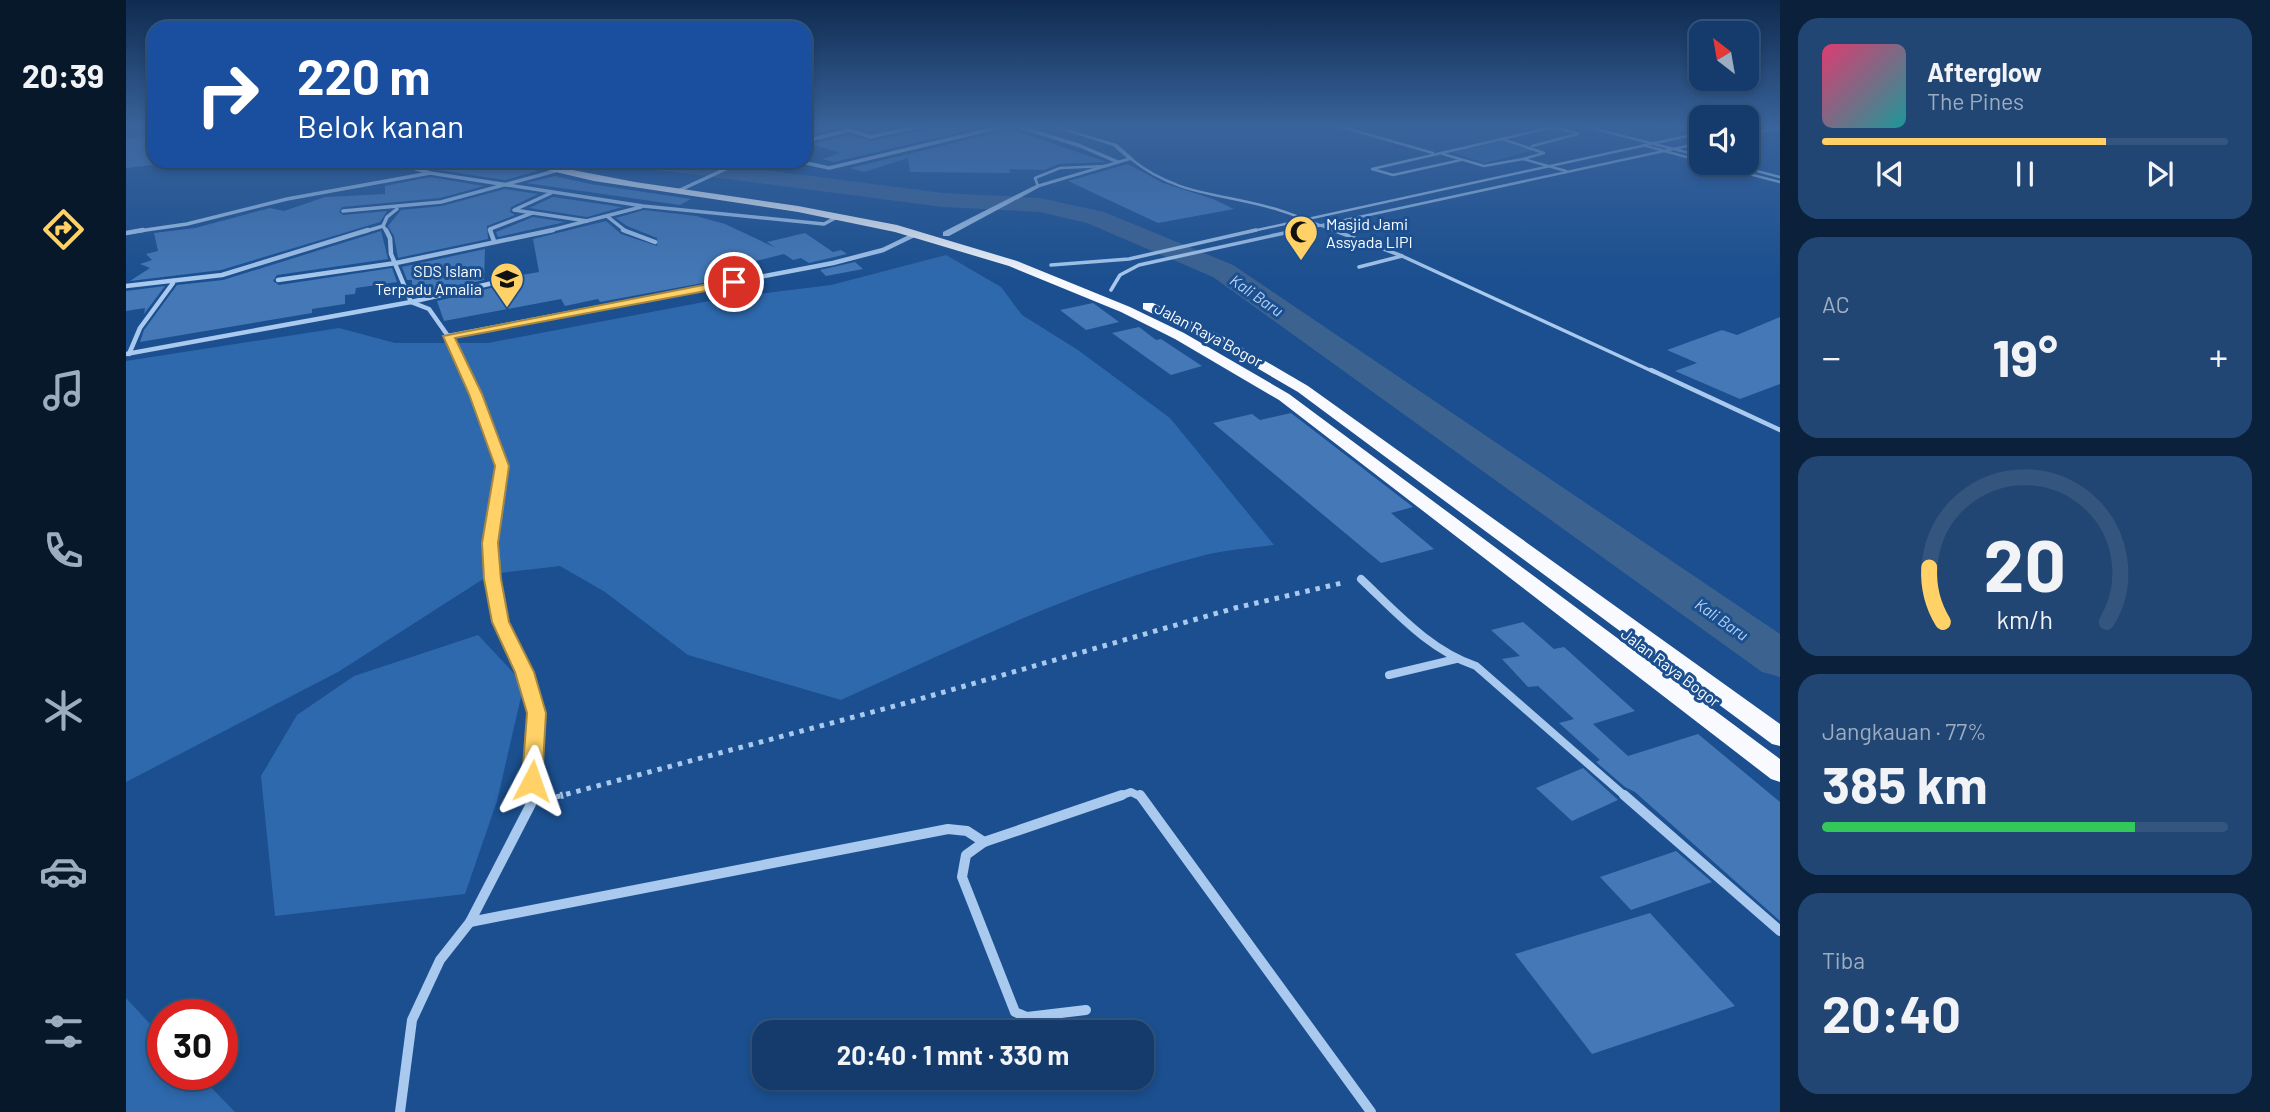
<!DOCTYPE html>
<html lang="id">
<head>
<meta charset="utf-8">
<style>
	body { margin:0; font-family:Barlow,sans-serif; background:#214673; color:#f1f3f6; height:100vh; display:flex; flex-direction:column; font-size:26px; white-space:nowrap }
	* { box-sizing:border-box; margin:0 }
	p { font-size:23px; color:#9dadc1 }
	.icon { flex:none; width:38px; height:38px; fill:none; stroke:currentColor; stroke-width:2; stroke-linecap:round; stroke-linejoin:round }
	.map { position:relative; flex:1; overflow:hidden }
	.panel { display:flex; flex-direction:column; gap:18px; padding:18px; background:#0b203b; width:490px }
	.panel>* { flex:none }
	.guide { position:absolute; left:21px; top:21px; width:665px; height:147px; border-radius:21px; box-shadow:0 4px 10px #0003,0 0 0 2px #33557e; background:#1a4fa0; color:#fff; overflow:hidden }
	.needle { width:46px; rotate:329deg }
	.fabs { position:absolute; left:1563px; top:21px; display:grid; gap:14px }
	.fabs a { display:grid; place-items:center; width:70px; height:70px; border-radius:14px; background:#143b6b; box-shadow:0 4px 10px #0003,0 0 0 2px #33557e; font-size:35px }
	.speed { position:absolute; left:21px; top:999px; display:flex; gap:14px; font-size:35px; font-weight:700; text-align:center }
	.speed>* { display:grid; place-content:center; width:91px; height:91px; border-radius:50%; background:#143b6b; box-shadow:0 4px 10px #0003,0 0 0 2px #33557e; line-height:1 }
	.speed .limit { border:10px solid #d22; background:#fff; color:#111 }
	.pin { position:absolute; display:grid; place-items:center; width:60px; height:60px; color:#fff; margin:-30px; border:4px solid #fff; border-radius:50%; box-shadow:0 2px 7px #0007 }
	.me { position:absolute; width:77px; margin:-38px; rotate:4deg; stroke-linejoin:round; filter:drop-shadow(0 0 5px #0008) }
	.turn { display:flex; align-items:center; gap:24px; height:147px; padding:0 35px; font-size:32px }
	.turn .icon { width:91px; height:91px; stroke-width:2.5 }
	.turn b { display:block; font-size:49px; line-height:60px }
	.big { font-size:52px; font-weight:700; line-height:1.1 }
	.panel .tile { flex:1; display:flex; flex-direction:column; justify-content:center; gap:10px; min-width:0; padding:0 24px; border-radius:21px; background:#214673 }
	.panel .dial { align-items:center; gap:0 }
	.dial svg { height:182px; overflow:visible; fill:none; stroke:#33557e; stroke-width:7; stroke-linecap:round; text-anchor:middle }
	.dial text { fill:#f1f3f6; stroke:none }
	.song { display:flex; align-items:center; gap:21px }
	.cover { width:84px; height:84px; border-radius:10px; background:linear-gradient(135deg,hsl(340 70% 55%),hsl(180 70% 35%)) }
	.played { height:7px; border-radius:4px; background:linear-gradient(90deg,#ffd166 70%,#33557e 70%) }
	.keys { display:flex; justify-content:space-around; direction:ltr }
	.heat { display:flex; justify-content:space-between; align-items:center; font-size:38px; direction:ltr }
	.charge { height:10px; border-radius:5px; background:linear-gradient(90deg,#34c759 77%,#33557e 0) }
	.trip { position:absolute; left:626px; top:1020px; width:402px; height:70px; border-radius:21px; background:#143b6b; box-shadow:0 4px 10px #0003,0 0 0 2px #33557e; font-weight:700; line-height:70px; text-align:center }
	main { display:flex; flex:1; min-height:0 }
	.tab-bar { display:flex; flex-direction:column; width:126px; justify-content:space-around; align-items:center; background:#08182b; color:#9dadc1 }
	.tab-bar .icon { width:49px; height:49px }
	.tab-bar .active { color:#ffd166 }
	.tab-bar b { font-size:32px; color:#f1f3f6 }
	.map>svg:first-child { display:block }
	.green { fill:#2e69ad }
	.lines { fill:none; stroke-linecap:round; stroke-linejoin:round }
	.river { fill:#3c6290; fill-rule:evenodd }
	.building { fill:#4478b7 }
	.path-far1 { stroke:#a9c9ee; stroke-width:5; stroke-dasharray:4.5 6; stroke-linecap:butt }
	.path { stroke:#a9c9ee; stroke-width:7; stroke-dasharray:5 8; stroke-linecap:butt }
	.service-far2 { stroke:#a9c9ee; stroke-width:2.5 }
	.service-far1 { stroke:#a9c9ee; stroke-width:3.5 }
	.service { stroke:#a9c9ee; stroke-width:4.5 }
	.minor-far4 { stroke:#a9c9ee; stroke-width:3.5 }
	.minor-far3 { stroke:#a9c9ee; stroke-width:4.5 }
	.minor-far2 { stroke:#a9c9ee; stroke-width:6 }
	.minor-far1 { stroke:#a9c9ee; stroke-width:8 }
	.minor { stroke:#a9c9ee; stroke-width:10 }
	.tertiary { fill:#a9c9ee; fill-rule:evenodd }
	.trunk { fill:#f8faff; fill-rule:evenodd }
	.route { fill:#ffd166; stroke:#a68842; stroke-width:2 }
	.labels { text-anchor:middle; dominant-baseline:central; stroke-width:6; stroke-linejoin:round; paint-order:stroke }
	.far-poi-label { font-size:16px; fill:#fff; stroke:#1b4f8f; text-anchor:start }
	.far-water-label { font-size:16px; font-style:italic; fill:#b5d3f5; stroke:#1b4f8f }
	.far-street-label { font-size:16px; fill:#fff; stroke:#1b4f8f }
</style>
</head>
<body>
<main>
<nav class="tab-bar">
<b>20:39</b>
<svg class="icon active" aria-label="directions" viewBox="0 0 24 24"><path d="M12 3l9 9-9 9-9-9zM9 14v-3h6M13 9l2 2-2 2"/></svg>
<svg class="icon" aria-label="music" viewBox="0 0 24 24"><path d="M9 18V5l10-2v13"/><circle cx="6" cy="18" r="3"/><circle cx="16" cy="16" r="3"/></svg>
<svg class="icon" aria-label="phone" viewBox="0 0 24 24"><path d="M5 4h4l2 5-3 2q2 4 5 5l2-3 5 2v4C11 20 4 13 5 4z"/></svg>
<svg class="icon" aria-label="climate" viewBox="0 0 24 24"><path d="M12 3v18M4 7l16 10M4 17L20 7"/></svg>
<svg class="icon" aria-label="car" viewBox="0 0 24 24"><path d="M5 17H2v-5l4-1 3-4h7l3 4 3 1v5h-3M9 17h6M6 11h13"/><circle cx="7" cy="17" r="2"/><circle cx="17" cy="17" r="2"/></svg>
<svg class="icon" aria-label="filters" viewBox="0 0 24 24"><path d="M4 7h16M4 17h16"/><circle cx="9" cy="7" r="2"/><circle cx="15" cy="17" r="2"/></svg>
</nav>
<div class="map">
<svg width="1654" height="1112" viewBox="0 0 1654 1112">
	<rect width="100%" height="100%" fill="#1b4f8f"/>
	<g class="green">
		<path d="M1375,141L1409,150L1359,163L1325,152Z"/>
		<path d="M820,255L875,287L896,315L952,350L1044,418L1148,545C1125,548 1101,550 1079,555C953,587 833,647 715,700L562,655L479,592L434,566L365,574L212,672L0,782V361L213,328L269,343H362L599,298L705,285Z"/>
		<path d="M352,635L398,684L371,801L339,894L149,916L135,776L171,715L228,676Z"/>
		<path d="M0,998L37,1038V1074L73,1075L109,1112H0Z"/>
	</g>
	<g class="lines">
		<path class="river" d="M506,161H569L817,193L914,198L978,212L1107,265L1654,634V677L1636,672L1087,277L961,223L914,212L817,207L517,168Z"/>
	</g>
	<g class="building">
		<path d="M679,125H781L744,132L723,126L679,136Z"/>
		<path d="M804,125H866L708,162L696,159L714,153L685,144L724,135L745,141L801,129Z"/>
		<path d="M885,129L980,162L933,164L918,170L883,169L884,173L784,172L782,158L738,172L724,168Z"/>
		<path d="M28,135V165L0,168V138Z"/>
		<path d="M279,161H380L411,171L379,180L305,169Z"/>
		<path d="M1002,164L1037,183L1087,199L1108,209L1032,223L942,181Z"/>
		<path d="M429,176L464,184L565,199L554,205L400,183Z"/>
		<path d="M304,177L358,186L314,198L216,207L213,212L217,215L261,211L254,222L95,270L4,281L24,268L14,264L26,260L20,254L32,251L28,233L69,228L144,208L158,211L199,197L259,194V186Z"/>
		<path d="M379,189L412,194L385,207L384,212L389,215L361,226L362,239L272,258L268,236L262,226L275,210L316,206Z"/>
		<path d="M427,197L496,207L461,217L403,208Z"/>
		<path d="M518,210L570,216L599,224L650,248L641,242L679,233L707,252L715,250L721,254L683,263L675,258L667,260L658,254L597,269L604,278L474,302L472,299L439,306L435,299L318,321L311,301L369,287L372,284L370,279L413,272L407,239L480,221L495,234L531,246V238L501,226L490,218Z"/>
		<path d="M407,217L439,222L372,237L370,232Z"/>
		<path d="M255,231L262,259L151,275L147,281L153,285L266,268L271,282L230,288L229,294L219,295V304L186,309V313L14,342L18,330L51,285L97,280Z"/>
		<path d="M359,249L358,280L308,292L286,293V280H281L276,267Z"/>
		<path d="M729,262L737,269L700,276L694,270Z"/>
		<path d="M39,286L18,314L19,308L0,311V291Z"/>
		<path d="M967,303L993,322L960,330L934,310Z"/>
		<path d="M1654,317V384L1614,399L1549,371L1571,363L1541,350L1596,330L1611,335Z"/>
		<path d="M1013,327L1030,340L1035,339L1076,366L1045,375L986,333Z"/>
		<path d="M1165,413L1287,507L1265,513L1308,549L1255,563L1087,423L1126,414L1134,420Z"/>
		<path d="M1397,622L1428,649L1438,647L1509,711L1467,724L1502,756L1572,734L1654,802V921L1509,792L1499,787L1470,762L1474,760L1433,723L1448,719L1412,686L1402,687L1376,659L1394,656L1365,630Z"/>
		<path d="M1457,768L1492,800L1446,821L1410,788Z"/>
		<path d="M1550,851L1586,882L1505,910L1474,877Z"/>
		<path d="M1524,913L1609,1006L1466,1054L1389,954Z"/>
	</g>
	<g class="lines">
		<path class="path-far1" d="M430,797L780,703L1109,608L1220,582"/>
		<path class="path" d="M422,799L437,795"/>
		<g class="service-far2">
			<path d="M1196,125H1211"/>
			<path d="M1209,125L1307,153"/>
			<path d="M1420,125L1426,127L1376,139L1418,153L1397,159L1440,171"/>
			<path d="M1454,125L1575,156"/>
			<path d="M1532,125L1541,127"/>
			<path d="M1620,125H1624"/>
			<path d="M1620,134L1654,128"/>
			<path d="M1517,145L1575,161"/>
			<path d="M1406,146L1452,134L1426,126"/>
			<path d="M1317,154L1358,166L1397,159"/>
			<path d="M1005,159C1050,195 1093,193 1146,208C1168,214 1190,224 1212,232"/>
			<path d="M1335,160L1267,175L1246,169L1376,139"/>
			<path d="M1581,163L1654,182"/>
			<path d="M1600,163L1654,177"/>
			<path d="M912,186L909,178L934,168L980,166"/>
			<path d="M1122,232L1575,133"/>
			<path d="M1164,232L1575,143"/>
		</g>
		<g class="service-far1">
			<path d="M1207,230L1276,256L1528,372"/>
			<path d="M925,265L1003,259L1130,230"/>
			<path d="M1233,267L1276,256"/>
			<path d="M985,290L994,275L1013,265L1172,230"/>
		</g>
		<path class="service" d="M1525,370L1654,430"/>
		<g class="minor-far4">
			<path d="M887,125L952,145L992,162"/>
			<path d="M679,141L724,130L744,137L800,125"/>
			<path d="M671,161L703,168L883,125"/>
			<path d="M304,173L517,206L698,224L713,216"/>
			<path d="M554,190L617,161"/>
			<path d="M425,193L388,210L461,221"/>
			<path d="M217,211L315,202L429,171"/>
			<path d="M482,217L501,232"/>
			<path d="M6,232L61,224L161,199L304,173L264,161"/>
			<path d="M237,232L257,226"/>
			<path d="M261,232L257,226L261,217L271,209"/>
			<path d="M365,232L364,229L406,213"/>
			<path d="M418,232L515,207"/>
		</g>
		<g class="minor-far3">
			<path d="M260,230L264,238L265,254L285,302L367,283"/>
			<path d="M364,230L368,241"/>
			<path d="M497,230L529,242"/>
			<path d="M0,233L17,230"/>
			<path d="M152,280L270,263L427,230"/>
			<path d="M0,286L96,275L242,230"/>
			<path d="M322,336L339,372"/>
			<path d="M0,354L285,302L303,309L322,336L707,263L757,250L788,235"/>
			<path d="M3,354L14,328L47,283"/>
		</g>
		<path class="minor-far2" d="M338,370L376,465L364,543L365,556"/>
		<g class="minor-far1">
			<path d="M365,554L375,622L399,672L410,713L405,797"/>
			<path d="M1235,579C1270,612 1303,650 1350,666L1500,797"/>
			<path d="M1263,675L1330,659"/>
			<path d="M991,797L1005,792L1015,797"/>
		</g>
		<g class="minor">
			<path d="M1014,795L1245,1112"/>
			<path d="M1498,795L1654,931"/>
			<path d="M344,922L822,829L841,831L858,842"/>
			<path d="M960,1010L901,1017L889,1012L836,877L840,855L858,842L996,795"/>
			<path d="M274,1112L286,1020L314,960L344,922L405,804V795"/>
		</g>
		<path class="tertiary" d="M921,125H927L991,144L1008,159L914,187L823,236H817V232L910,185L1001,158L987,146Z"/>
		<g class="trunk">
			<path d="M383,161H400L509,182L672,206L771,225L891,261L1004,307L1058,333L1163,394L1654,759V782L1645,779L1153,400L1049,339L995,312L883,266L769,232L672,212L468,181Z"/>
			<path d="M1017,303H1027L1098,337L1182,386L1654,724V746L1646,744L1172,392L1088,343L1017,309Z"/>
		</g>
	</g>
	<linearGradient id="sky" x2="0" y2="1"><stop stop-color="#0f2b4f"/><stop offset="0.45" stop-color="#39639b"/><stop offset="1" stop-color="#39639b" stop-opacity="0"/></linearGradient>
	<rect width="1654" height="280" fill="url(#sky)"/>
	<path class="route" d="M608,279L612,280V285L329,338L356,394L383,466L372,543L375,579L383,622L408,672L420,713L416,781L413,787H399L396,781L401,713L389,672L366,622L358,579L356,543L369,466L343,394L317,336Z"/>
	<defs>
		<g id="mosque-pin" transform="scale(1.75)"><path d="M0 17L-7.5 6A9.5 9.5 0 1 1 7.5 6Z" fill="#ffd166" stroke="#1b4f8f"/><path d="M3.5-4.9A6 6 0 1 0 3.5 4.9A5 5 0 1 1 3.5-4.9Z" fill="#111"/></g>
		<g id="school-pin" transform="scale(1.75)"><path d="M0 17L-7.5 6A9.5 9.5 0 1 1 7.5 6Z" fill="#ffd166" stroke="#1b4f8f"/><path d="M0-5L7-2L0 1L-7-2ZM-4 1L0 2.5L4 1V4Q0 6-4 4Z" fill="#111"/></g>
	</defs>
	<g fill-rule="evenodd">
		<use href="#mosque-pin" x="1175" y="232"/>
		<use href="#school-pin" x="381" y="279"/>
	</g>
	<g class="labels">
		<g class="far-poi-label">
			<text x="1200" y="223">Masjid Jami<tspan x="1200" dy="18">Assyada LIPI</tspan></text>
			<text x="356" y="270" text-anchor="end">SDS Islam<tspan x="356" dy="18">Terpadu Amalia</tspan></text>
		</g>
		<g class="far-water-label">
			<text transform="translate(1131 295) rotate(35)">Kali Baru</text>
			<text transform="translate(1596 619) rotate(35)">Kali Baru</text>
		</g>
		<g class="far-street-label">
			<text transform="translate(1083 334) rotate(28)">Jalan Raya Bogor</text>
			<text transform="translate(1545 667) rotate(37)">Jalan Raya Bogor</text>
		</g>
	</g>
</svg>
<div class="fabs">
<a><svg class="needle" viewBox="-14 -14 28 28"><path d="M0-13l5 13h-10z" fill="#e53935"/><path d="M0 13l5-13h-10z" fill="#9dadc1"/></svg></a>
<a><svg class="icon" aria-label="sound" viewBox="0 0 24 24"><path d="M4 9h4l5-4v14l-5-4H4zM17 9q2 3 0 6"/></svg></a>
</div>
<div class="speed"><div class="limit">30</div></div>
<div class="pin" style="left:608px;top:282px;background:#d93025"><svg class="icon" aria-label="arrive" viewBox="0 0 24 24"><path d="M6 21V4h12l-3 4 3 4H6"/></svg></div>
<svg class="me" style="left:406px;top:781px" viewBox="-20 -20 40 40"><path d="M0-17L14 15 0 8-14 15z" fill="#ffd166" stroke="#fff" stroke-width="4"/></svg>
<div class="trip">20:40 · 1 mnt · 330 m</div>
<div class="guide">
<div class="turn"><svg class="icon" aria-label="right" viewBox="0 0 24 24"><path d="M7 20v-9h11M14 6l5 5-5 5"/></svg><div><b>220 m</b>Belok kanan</div></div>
</div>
</div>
<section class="panel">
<div class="tile">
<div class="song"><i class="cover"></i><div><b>Afterglow</b><p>The Pines</p></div></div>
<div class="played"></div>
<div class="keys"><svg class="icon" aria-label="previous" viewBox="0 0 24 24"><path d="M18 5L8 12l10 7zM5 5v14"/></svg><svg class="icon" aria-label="pause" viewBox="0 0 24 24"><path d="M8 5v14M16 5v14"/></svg><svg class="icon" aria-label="next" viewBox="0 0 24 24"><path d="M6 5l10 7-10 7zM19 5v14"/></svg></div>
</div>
<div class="tile"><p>AC</p>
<div class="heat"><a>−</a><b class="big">19°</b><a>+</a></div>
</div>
<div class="tile dial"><svg viewBox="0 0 100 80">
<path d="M14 69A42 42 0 1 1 86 69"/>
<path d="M14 69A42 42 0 0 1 8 45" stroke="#ffd166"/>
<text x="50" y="56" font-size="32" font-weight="700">20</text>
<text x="50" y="72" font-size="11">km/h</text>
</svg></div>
<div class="tile"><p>Jangkauan · 77%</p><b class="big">385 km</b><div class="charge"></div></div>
<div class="tile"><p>Tiba</p><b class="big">20:40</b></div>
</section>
</main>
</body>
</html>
